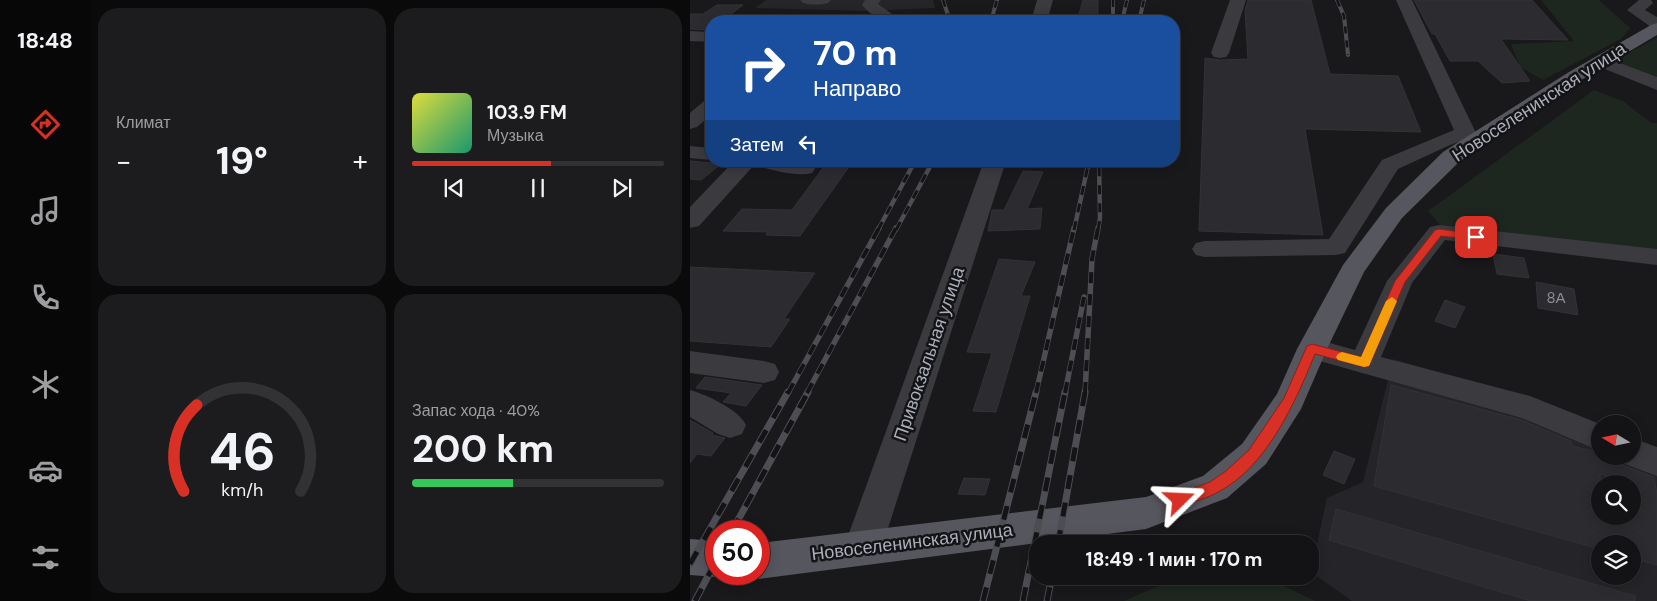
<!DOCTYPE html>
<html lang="ru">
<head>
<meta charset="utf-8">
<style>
	body { margin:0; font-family:"DM Sans",sans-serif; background:#1c1b1d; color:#f1f3f6; height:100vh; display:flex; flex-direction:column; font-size:19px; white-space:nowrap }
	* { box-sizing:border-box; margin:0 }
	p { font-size:16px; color:#9d9ea0 }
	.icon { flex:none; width:28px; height:28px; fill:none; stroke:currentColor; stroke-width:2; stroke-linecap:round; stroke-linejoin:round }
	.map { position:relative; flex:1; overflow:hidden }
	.details { display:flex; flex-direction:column; gap:8px; padding:8px; background:#0a0a0b; width:600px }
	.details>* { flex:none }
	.guide { position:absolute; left:15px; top:15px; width:475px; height:152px; border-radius:20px; box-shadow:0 2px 12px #0003,0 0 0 1px #323234; background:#1a4fa0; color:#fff; overflow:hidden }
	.needle { width:32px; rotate:280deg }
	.controls { position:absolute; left:901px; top:415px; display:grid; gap:10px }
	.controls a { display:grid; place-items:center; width:50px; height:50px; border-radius:50%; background:#131214; box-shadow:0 2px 12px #0003,0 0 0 1px #323234; font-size:25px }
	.speed { position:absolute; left:15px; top:520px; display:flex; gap:10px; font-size:25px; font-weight:700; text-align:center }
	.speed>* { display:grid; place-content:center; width:65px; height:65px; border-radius:50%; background:#131214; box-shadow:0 2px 12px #0003,0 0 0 1px #323234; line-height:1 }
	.speed .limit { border:8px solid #d22; background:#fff; color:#111 }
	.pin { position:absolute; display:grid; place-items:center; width:42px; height:42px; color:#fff; margin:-21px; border-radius:10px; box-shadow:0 2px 8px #0006 }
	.me { position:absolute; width:55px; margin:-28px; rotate:69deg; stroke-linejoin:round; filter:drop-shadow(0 0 4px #0008) }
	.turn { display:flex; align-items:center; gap:18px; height:105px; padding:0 25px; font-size:22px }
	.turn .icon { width:65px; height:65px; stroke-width:2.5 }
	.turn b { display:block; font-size:35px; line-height:42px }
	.then { display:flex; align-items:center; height:48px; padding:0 25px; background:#0003; gap:10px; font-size:19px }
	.big { font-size:38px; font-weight:700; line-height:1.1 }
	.details .card { flex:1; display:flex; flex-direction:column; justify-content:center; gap:8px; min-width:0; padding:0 18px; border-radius:20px; background:#1c1b1d }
	.details .dial { align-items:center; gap:0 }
	.dial svg { height:130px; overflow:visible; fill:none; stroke:#323234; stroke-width:7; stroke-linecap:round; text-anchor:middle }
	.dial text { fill:#f1f3f6; stroke:none }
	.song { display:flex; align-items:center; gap:15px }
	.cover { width:60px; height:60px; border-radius:8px; background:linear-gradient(135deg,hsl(60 70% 55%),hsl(160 70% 35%)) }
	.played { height:5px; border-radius:2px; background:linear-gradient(90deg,#d93025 55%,#323234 55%) }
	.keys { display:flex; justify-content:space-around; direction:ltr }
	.heat { display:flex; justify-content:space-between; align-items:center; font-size:28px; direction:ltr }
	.charge { height:8px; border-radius:4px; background:linear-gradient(90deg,#34c759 40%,#323234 0) }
	.details .tiles { flex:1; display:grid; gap:8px; grid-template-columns:repeat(2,1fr) }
	.trip { position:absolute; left:339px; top:535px; width:290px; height:50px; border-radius:20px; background:#131214; box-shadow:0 2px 12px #0003,0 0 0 1px #323234; font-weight:700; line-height:50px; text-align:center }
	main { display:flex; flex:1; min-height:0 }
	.dock { display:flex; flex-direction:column; width:90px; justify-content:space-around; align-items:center; background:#080708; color:#9d9ea0 }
	.dock .icon { width:35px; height:35px }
	.dock .current { color:#d93025 }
	.dock b { font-size:22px; color:#f1f3f6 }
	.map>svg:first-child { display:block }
	.built { fill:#252428; fill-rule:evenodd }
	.green { fill:#1e2620 }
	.building { fill:#2c2b2f; stroke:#333236; fill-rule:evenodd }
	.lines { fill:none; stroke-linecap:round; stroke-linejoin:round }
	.minor { fill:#3a3a3f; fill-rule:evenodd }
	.major { fill:#56575e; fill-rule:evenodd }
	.rail-far3-casing { stroke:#4d4e54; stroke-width:4 }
	.rail-far2-casing { stroke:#4d4e54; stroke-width:4.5 }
	.rail-far1-casing { stroke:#4d4e54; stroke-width:5.5 }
	.rail-casing { stroke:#4d4e54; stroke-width:7 }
	.rail-far3 { stroke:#141316; stroke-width:2.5; stroke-dasharray:7; stroke-linecap:butt }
	.rail-far2 { stroke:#141316; stroke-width:3; stroke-dasharray:9; stroke-linecap:butt }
	.rail-far1 { stroke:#141316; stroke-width:4; stroke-dasharray:11; stroke-linecap:butt }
	.rail { stroke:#141316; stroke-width:5; stroke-dasharray:14; stroke-linecap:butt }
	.route { fill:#d93025; stroke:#8d1f18 }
	.slow { fill:#f59e0b }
	.labels { text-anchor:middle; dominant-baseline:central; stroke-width:5; stroke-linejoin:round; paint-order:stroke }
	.number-label { font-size:15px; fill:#8a8d96 }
	.street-label { font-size:18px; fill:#abafba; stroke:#141316 }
</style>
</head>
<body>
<main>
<nav class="dock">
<b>18:48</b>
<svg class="icon current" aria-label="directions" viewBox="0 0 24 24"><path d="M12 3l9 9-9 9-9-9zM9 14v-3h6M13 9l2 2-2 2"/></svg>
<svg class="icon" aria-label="music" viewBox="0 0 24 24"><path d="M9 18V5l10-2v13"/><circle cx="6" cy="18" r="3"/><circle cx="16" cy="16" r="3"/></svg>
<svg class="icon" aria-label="phone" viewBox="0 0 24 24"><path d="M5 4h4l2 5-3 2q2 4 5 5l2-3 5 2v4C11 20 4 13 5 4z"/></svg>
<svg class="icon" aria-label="climate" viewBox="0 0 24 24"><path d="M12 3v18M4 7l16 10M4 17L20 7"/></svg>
<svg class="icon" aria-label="car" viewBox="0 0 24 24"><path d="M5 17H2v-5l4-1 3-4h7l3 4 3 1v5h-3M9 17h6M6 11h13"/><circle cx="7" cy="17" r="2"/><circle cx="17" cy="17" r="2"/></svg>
<svg class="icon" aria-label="filters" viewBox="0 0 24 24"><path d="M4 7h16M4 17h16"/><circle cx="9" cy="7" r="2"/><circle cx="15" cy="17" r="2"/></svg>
</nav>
<section class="details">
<div class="tiles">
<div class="card"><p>Климат</p>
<div class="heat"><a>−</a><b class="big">19°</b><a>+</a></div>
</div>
<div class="card">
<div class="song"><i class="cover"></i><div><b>103.9 FM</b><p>Музыка</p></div></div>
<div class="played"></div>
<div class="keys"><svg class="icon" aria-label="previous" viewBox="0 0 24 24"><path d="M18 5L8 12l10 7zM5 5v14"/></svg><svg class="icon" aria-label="pause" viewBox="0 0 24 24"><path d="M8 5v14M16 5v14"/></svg><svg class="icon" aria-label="next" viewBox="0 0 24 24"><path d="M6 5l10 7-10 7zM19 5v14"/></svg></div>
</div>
<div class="card dial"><svg viewBox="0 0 100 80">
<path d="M14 69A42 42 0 1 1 86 69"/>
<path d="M14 69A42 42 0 0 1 22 16" stroke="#d93025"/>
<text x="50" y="56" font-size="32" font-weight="700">46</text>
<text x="50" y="72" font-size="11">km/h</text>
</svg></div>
<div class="card"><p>Запас хода · 40%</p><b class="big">200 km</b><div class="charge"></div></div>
</div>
</section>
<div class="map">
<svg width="967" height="601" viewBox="0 0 967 601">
	<rect width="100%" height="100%" fill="#19181b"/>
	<g class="built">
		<path d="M76,0H243L245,8L177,11L65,8Z"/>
		<path d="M703,359L801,387L910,440V456H942L967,468V601H662L621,572L637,498L673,482ZM910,484H942V516H910ZM910,544H942V576H910Z"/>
	</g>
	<g class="green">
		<path d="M851,0H909L940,28L931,39L853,80L830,67L821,44L884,41Z"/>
		<path d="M967,38V81L923,61Z"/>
		<path d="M904,90L933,101L961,123H967V254L754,229L738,211Z"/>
		<path d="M523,576H574L625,601H434L466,587Z"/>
	</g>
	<g class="building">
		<path d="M393,0H408V21H387Z"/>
		<path d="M558,0H621L640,74L708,76L731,132L615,129L633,235L509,231L515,58L530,60L558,59L555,10Z"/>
		<path d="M724,0H842L878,40L811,39L840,81L812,83L788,61H760L745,34H742Z"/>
		<path d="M27,5H53L32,21H21L20,30L0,29V14H13Z"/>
		<path d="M0,161L31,164L11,180L0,179Z"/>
		<path d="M138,161H163L110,236L76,235L78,232L33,231L52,209L102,210Z"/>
		<path d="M333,171L353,172L337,209L352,208L350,229L298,231L302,210H314Z"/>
		<path d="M803,254L834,258L839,278L807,274Z"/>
		<path d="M309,259L345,262L331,296H340L306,412L283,411L302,353L277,352Z"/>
		<path d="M0,267L125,273L94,319H100L81,347L0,341Z"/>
		<path d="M846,282L884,289L888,315L848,308Z"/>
		<path d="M755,300L775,307L765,328L745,321Z"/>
		<path d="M15,377L72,385L56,406L33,402L41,393L6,388Z"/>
		<path d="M701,385L831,420L881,441L882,446L910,453V456L925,457L929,464L964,477L967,494V565L942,558V544H910V549L684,486ZM910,474L942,482V516H910Z"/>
		<path d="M0,420L23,433L22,435L35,438L21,456L7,454L0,463Z"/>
		<path d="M644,451L665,459L654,484L633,475Z"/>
		<path d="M274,478L300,479L295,495L268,494Z"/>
		<path d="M646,509L945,596V601H841L639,540Z"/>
	</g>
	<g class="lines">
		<g class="minor">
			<path d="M110,0H141L138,3C130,5 121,5 113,3Z"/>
			<path d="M175,0H191L188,4L212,21C197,22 182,18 172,5Z"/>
			<path d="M347,0H363L357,21H341Z"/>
			<path d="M540,0H556L539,53L536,57L530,58L524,57L521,53Z"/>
			<path d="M706,0H722L786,133L783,137L760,145L708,169L655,253L646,255L515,257L506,255L502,249L506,243L515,241L639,239L692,160L764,130Z"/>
			<path d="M949,0H961L963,3L955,10L967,17V29L961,27L937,10Z"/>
			<path d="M0,31L21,32V42L0,41Z"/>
			<path d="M911,56L967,77V90L905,65L902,61L905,57Z"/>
			<path d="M21,99V115L7,127L0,129V113L14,101Z"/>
			<path d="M0,146L21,148V160L0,158Z"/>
			<path d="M44,161H130L122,173C105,177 84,170 67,166L66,163L9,226L0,228V207Z"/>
			<path d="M294,161H316L192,547L186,559L173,564L160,559L154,547Z"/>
			<path d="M749,225L967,249V265L755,240L722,283L691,357L840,396L910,424V451L832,418L612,356L607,349L612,342L622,338L665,350L697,281L740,227Z"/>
			<path d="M0,351L74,361L85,364L89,372L85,380L74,383L0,373Z"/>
			<path d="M0,390C17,395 48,409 56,425L52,434L40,438L28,434L0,417Z"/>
			<path d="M942,438L967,447V476L930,462L927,456H942Z"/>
		</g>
		<g class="major">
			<path d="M967,23V35L891,80L769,162L712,218L674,272L637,349L611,409L576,464L537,498L456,529L69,579L56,574H69V543L456,497L513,476L552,444L587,394L607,349L653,265L696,208L753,152L879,72L961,25Z"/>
			<path d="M0,539L26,541V574H34L26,577L0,575Z"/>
		</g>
		<g class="rail-far3-casing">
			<g id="rail-far3">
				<path d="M253,0L260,21"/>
				<path d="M423,0V13"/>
				<path d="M647,0L654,16L658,55"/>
				<path d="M301,21L307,0"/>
				<path d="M432,21L437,0"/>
				<path d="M449,21L454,0"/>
			</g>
		</g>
		<g class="rail-far2-casing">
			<g id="rail-far2">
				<path d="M188,230L225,161"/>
				<path d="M206,230L243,161"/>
				<path d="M384,230L399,161"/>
				<path d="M408,230L410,218L409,161"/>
			</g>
		</g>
		<g class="rail-far1-casing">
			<g id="rail-far1">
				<path d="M98,393L189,228"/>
				<path d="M117,393L206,228"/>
				<path d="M346,393L384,228"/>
				<path d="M375,393L394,297"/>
				<path d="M395,393L402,259L408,228"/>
			</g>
		</g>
		<g class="rail-casing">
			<g id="rail">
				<path d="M42,531L118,392"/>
				<path d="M368,544L395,392"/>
				<path d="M0,564L98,392"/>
				<path d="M5,601L26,561"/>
				<path d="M293,601L346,392"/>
				<path d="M333,601L375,392"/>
				<path d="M357,601L362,576"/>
			</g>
		</g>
		<use href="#rail-far3" class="rail-far3"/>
		<use href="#rail-far2" class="rail-far2"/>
		<use href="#rail-far1" class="rail-far1"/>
		<use href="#rail" class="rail"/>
	</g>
	<path class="route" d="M749,229L786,234L791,237L786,240L751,236L715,282L679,366L674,367L625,354C606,401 577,466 530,491C518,498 503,502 490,506L485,505L483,500L485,495L520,482L536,471L559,450L594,398L617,346L622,344L671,357L705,281L745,230Z"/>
	<path class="slow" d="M702,297L707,301L679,366L674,367L648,360L646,357L648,354L652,352L671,357L696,301Z"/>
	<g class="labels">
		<g class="number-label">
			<text x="866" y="298">8А</text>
		</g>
		<g class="street-label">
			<text transform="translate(849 102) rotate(-33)">Новоселенинская улица</text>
			<text transform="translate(239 354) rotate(-71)">Привокзальная улица</text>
			<text transform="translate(222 542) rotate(-7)">Новоселенинская улица</text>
		</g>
	</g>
</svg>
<div class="controls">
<a><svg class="needle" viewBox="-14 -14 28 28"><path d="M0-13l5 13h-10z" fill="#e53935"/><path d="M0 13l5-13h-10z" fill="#9d9ea0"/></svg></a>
<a><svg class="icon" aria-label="search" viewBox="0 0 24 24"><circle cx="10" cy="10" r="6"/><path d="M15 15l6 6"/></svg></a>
<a><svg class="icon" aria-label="layers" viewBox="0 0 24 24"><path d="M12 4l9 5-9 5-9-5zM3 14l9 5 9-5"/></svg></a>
</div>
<div class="speed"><div class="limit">50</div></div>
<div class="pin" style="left:786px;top:237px;background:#d93025"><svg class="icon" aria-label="arrive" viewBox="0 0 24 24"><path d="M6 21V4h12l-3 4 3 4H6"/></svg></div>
<svg class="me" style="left:490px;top:500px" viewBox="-20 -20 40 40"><path d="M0-17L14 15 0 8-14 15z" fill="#d93025" stroke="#fff" stroke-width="4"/></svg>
<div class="trip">18:49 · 1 мин · 170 m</div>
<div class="guide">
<div class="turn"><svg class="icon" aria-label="right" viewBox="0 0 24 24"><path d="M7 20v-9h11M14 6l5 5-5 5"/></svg><div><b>70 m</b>Направо</div></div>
<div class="then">Затем<svg class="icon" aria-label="left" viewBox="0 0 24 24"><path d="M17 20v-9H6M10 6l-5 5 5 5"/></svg></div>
</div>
</div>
</main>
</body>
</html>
